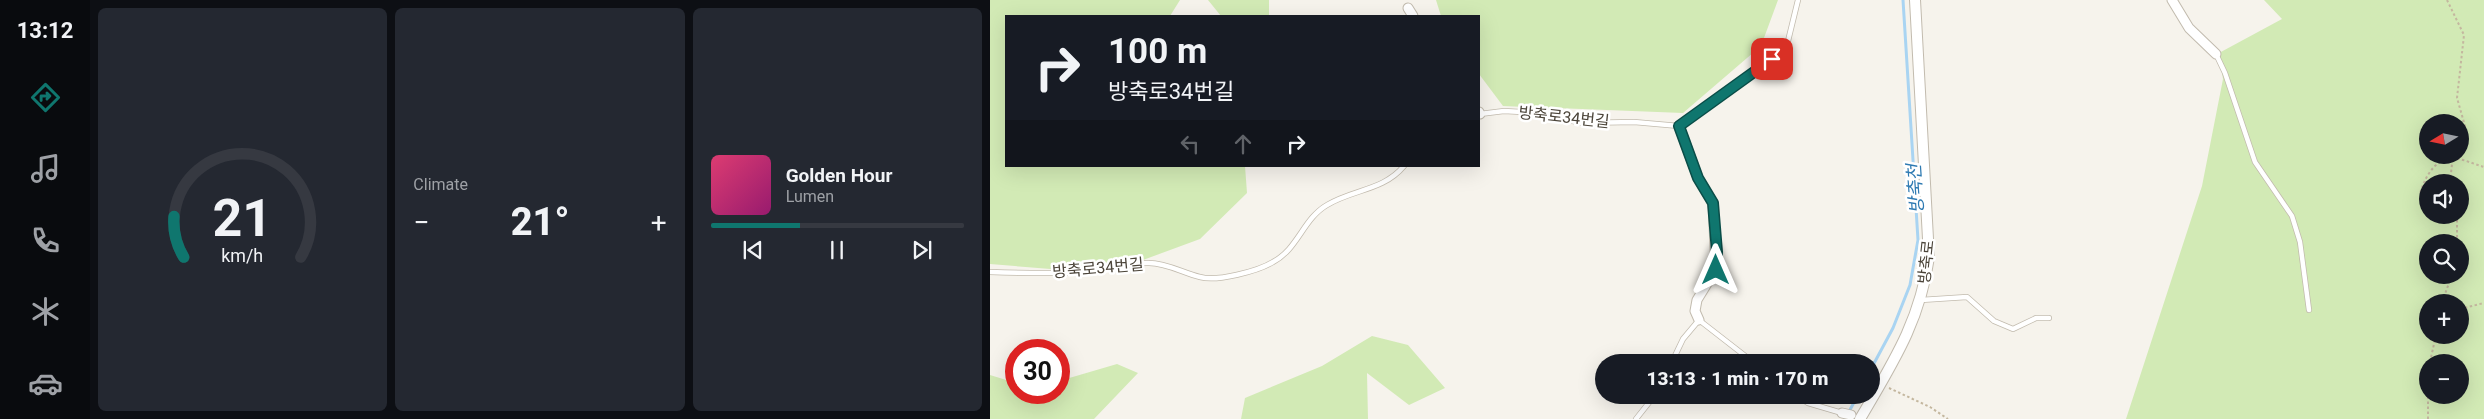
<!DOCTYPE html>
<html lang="en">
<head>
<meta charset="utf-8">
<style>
	body { margin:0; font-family:Roboto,"Noto Sans KR",sans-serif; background:#242831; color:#f1f3f6; height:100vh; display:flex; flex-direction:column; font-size:19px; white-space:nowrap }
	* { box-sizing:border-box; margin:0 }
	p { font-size:16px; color:#9ea1a6 }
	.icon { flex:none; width:28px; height:28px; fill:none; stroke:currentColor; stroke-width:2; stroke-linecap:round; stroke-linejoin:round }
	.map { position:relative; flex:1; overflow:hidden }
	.sheet { display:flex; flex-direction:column; gap:8px; padding:8px; background:#0d0f14; width:900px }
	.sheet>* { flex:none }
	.banner { position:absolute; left:15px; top:15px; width:475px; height:152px; border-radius:0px; box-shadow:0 5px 20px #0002; background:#171b24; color:#f1f3f6; overflow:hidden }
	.needle { width:32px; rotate:260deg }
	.buttons { position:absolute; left:1429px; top:114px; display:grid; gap:10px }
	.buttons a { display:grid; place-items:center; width:50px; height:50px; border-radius:50%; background:#171b24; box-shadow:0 5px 20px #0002; font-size:25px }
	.speed { position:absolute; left:15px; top:339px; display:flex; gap:10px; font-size:25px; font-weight:700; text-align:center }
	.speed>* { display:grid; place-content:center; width:65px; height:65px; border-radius:50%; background:#171b24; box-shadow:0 5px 20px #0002; line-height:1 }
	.speed .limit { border:8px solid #d22; background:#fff; color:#111 }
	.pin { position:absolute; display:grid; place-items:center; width:42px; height:42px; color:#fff; margin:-21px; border-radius:10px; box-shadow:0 2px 8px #0006 }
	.me { position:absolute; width:55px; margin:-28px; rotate:0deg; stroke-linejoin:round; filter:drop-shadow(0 0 4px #0008) }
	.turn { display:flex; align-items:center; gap:18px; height:105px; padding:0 20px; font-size:22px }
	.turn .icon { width:65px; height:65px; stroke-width:2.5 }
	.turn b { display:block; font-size:35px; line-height:42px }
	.lanes { display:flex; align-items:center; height:48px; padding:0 20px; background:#0003; justify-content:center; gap:25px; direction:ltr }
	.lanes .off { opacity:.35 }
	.big { font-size:38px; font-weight:800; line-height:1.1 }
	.sheet .tile { flex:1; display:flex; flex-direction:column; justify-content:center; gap:8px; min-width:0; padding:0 18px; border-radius:8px; background:#242831 }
	.sheet .dial { align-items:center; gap:0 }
	.dial svg { height:130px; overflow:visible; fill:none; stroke:#363941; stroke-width:7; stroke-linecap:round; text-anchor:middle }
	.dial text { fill:#f1f3f6; stroke:none }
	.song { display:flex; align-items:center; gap:15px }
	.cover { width:60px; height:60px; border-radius:8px; background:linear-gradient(135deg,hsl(340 70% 55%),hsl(320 70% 35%)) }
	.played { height:5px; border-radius:2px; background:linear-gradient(90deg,#0f766e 35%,#363941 35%) }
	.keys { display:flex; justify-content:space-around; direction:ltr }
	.heat { display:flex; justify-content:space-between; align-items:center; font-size:28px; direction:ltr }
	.sheet .tiles { flex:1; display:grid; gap:8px; grid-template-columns:repeat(3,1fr) }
	.trip { position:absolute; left:605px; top:354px; width:285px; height:50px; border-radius:25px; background:#171b24; box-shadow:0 5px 20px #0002; font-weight:800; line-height:50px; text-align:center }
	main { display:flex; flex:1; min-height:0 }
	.dock { display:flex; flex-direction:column; width:90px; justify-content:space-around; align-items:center; background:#090b0e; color:#9ea1a6 }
	.dock .icon { width:35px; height:35px }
	.dock .active { color:#0f766e }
	.dock b { font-size:22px; color:#f1f3f6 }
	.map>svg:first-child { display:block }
	.green { fill:#d2eab5; fill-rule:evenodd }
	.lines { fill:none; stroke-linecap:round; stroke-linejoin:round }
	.stream { stroke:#a9d4f2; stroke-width:3 }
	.service-casing { stroke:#c2bbae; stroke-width:6 }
	.minor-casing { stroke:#c2bbae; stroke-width:11 }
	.tertiary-casing { stroke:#c2bbae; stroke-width:12 }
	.path { stroke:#c4b79f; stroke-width:2; stroke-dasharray:2.5 2.5; stroke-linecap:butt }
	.service { stroke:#fff; stroke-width:4.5 }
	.minor { stroke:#fff; stroke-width:9 }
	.tertiary { stroke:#fff; stroke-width:10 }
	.route-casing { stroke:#0a4d48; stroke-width:12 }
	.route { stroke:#0f766e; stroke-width:9 }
	.labels { text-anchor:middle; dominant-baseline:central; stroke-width:5; stroke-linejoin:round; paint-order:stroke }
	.street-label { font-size:16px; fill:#4b4439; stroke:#fff }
	.water-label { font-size:18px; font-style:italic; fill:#2e7ab2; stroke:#fff }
</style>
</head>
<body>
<main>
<nav class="dock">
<b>13:12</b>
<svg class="icon active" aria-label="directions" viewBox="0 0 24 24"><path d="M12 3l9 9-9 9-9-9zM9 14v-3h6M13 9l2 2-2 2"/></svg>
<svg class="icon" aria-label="music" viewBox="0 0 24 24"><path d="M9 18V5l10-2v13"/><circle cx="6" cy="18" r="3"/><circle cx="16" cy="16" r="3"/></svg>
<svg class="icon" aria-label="phone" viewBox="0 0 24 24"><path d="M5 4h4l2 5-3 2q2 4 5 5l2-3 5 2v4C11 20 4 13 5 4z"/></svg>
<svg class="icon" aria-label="climate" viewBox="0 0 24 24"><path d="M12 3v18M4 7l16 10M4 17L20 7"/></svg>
<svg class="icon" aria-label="car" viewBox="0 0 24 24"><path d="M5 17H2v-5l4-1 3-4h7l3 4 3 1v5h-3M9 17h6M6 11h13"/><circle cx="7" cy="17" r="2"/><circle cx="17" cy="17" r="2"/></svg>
</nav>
<section class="sheet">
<div class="tiles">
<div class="tile dial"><svg viewBox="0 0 100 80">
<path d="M14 69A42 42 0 1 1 86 69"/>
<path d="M14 69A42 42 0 0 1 8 44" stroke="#0f766e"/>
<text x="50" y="56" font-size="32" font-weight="700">21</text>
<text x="50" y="72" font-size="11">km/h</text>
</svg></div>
<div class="tile"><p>Climate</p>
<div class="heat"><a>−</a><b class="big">21°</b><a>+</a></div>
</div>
<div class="tile">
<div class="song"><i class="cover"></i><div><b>Golden Hour</b><p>Lumen</p></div></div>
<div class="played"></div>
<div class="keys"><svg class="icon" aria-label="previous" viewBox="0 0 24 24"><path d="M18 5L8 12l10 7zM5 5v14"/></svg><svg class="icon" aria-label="pause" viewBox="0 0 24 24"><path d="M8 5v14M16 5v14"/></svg><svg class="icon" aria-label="next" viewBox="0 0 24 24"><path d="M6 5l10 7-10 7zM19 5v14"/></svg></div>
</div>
</div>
</section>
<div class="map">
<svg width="1494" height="419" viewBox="0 0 1494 419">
	<rect width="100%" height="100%" fill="#f6f3ec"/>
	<g class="green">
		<path d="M0,0H190L180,16H16V166H255L257,193L210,239L153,260L73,270L0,264Z"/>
		<path d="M218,0H279V16H231Z"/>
		<path d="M446,0H788L771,46L693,113L513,106L489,74V16H451Z"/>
		<path d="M1274,0H1494V419H1136L1212,186L1233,79L1229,53L1292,19ZM1438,122H1470V155H1438ZM1438,182H1470V215H1438ZM1438,242H1470V275H1438ZM1438,302H1470V335H1438ZM1438,362H1470V395H1438Z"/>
		<path d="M382,336L418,345L455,388L419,405L377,373L378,419H251L255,398L332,366Z"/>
		<path d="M127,364L148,373L104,419H0V375L26,383V392H69V381Z"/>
	</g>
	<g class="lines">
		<g class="stream">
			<path d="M881,369L903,328L920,285L928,240L913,0"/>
			<path d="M855,419L868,395"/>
		</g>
		<g class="service-casing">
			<g id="service">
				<path d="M1226,54L1235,73L1265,162L1302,216L1310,242L1319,310"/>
				<path d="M490,114L514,111L550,113L591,123L644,122L689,126L790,51L798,41L808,0"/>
				<path d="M0,272C31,273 63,274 95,272C116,270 138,262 159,263C177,263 193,273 210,277C227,282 268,271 283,262C308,249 313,219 337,205C363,189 393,191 414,166"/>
				<path d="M931,300L977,297L1004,321L1023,329L1046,318H1059"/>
				<path d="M682,362L693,339L709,320L763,362"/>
				<path d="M805,395L818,403L852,413"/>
				<path d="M646,419L665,395"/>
			</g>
		</g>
		<g class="minor-casing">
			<g id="minor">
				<path d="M1182,0L1199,28L1226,54"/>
				<path d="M418,8L423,16"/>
				<path d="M489,112L490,114"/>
				<path d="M689,126L708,178L723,203L726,269L707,300L705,311L709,320"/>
				<path d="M852,413L861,415"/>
			</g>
		</g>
		<g class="tertiary-casing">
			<path id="tertiary" d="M870,419C902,364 930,322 939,257L925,0"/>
		</g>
		<g class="path">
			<path d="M1457,0L1474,35L1467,98L1475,126L1470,143"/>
			<path d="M1460,182L1463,155"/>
			<path d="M1438,197L1430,194C1433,181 1445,157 1463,158C1473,159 1484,164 1494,167"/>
			<path d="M1467,215V242"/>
			<path d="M1452,302L1462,275"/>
			<path d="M1470,309L1494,303"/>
			<path d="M1440,362L1446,335"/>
			<path d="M899,388L940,407L958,419"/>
			<path d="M1438,419V395"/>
		</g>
		<use href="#service" class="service"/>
		<use href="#minor" class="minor"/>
		<use href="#tertiary" class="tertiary"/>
	</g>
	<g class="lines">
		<g class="route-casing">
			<path id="route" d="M726,270L727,252L723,203L708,178L689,126L782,59"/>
		</g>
		<use href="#route" class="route"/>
	</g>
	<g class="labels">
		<g class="street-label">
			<text transform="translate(574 117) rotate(6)">방축로34번길</text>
			<text transform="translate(936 262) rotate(-84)">방축로</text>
			<text transform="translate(108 268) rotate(-5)">방축로34번길</text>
		</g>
		<g class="water-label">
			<text transform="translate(925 189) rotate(-94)">방축천</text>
		</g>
	</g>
</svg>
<div class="buttons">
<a><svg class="needle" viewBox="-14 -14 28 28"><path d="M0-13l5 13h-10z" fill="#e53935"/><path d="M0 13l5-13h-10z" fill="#9ea1a6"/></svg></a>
<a><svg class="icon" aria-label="sound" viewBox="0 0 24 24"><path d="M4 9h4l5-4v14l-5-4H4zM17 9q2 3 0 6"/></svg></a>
<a><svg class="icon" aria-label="search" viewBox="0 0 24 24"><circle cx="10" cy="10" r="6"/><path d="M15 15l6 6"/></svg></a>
<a>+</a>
<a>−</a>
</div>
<div class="speed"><div class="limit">30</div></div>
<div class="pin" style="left:782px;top:59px;background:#d93025"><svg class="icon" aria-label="arrive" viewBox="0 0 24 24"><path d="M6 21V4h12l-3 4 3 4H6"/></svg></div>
<svg class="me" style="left:726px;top:270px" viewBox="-20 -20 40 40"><path d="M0-17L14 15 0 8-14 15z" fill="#0f766e" stroke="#fff" stroke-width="4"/></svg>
<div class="trip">13:13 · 1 min · 170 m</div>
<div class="banner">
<div class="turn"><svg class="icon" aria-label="right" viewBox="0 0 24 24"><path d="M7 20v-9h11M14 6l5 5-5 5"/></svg><div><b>100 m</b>방축로34번길</div></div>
<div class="lanes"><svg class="icon off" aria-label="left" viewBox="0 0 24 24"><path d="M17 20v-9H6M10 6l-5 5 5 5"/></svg><svg class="icon off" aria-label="ahead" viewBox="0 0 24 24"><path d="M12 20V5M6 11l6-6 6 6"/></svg><svg class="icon" aria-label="right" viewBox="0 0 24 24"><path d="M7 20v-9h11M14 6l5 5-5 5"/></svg></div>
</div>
</div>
</main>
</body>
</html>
